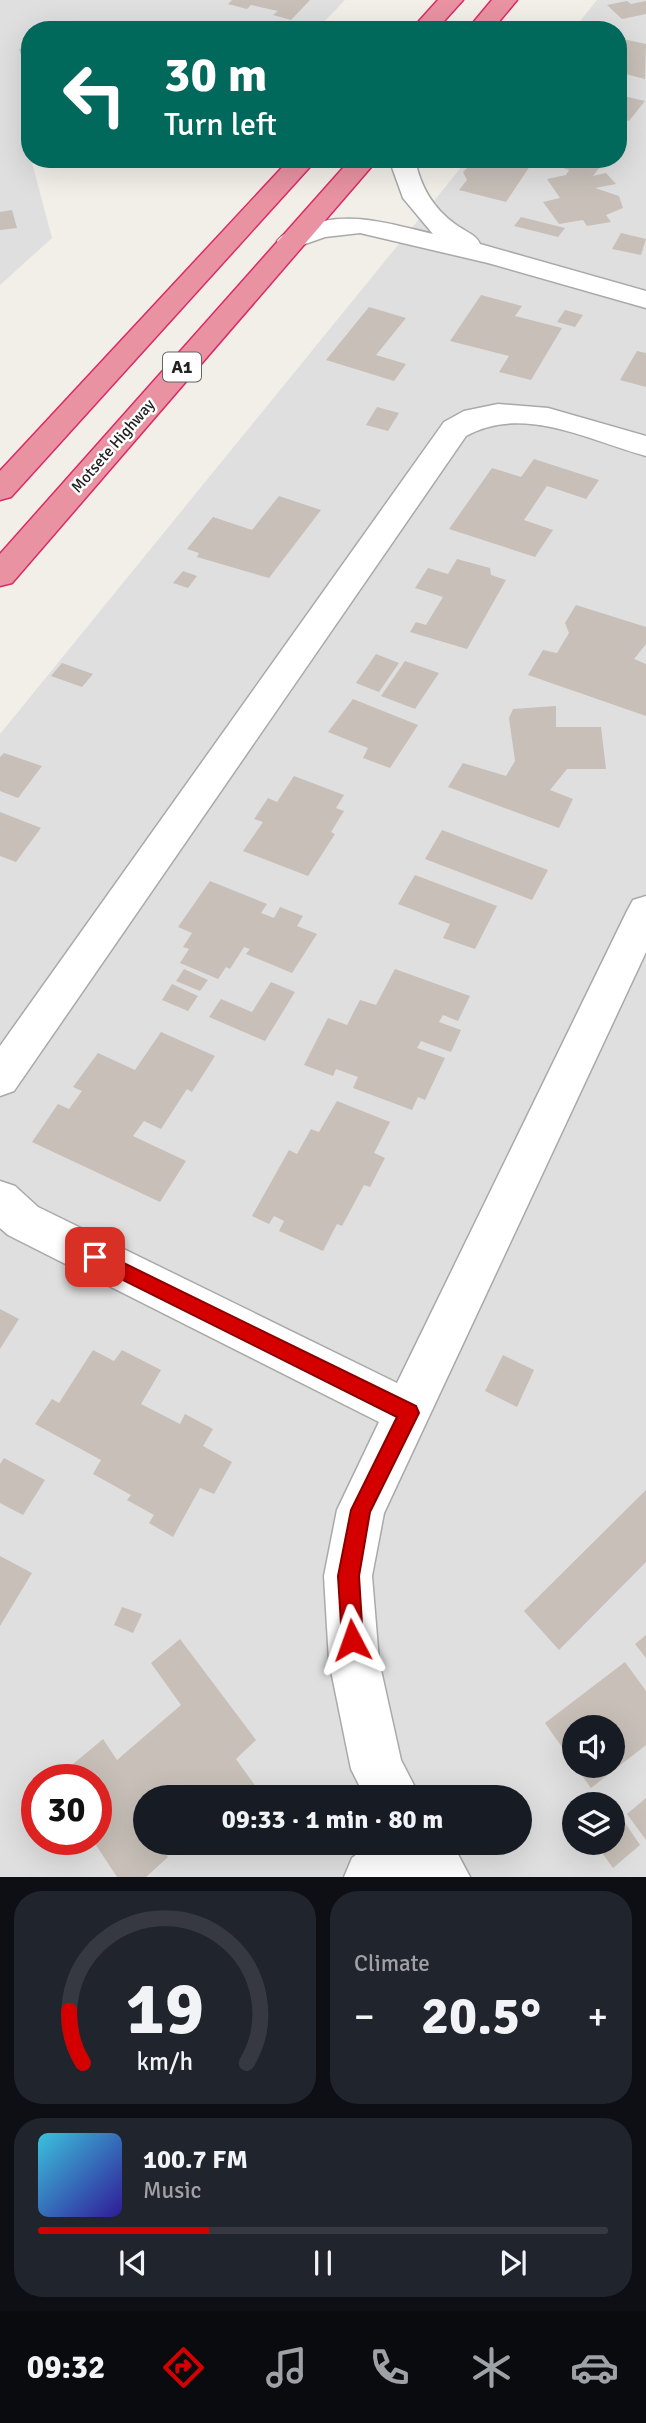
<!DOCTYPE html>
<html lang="en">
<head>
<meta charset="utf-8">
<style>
	body { margin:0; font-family:Signika,sans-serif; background:#20242c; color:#f1f3f6; height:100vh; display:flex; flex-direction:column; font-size:26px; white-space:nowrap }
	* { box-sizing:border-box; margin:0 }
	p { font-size:23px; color:#9ea1a6 }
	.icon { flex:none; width:38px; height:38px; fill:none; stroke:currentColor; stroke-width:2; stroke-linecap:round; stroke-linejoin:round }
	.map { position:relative; height:1877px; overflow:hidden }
	.panel { display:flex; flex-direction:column; gap:14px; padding:14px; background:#0d0f14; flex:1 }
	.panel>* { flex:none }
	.top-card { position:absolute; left:21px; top:21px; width:606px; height:147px; border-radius:28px; box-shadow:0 7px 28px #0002; background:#00695c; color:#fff; overflow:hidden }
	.fabs { position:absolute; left:562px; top:1715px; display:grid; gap:14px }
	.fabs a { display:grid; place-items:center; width:63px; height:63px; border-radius:50%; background:#171b24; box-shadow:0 7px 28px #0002; font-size:35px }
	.speed { position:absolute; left:21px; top:1764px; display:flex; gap:14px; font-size:35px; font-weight:700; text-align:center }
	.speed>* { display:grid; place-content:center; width:91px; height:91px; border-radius:50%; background:#171b24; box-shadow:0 7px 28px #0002; line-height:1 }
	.speed .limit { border:10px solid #d22; background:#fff; color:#111 }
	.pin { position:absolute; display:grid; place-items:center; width:60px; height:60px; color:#fff; margin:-30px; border-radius:14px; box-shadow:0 4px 10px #0006 }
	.me { position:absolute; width:77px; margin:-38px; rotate:356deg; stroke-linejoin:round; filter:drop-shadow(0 0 5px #0008) }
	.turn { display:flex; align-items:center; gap:24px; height:147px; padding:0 28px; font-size:32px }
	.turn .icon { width:91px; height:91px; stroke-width:2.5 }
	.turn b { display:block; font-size:49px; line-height:60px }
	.big { font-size:52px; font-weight:700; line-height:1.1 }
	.panel .widget { flex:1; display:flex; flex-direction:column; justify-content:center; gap:10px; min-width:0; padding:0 24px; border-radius:28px; background:#20242c }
	.panel .dial { align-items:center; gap:0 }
	.dial svg { height:182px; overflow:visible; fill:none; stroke:#363941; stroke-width:7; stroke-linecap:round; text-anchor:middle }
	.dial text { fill:#f1f3f6; stroke:none }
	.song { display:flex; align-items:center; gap:21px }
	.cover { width:84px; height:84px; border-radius:10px; background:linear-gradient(135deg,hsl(190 70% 55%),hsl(250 70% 35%)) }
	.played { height:7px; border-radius:4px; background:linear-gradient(90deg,#d40000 30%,#363941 30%) }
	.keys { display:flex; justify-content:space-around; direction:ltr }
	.heat { display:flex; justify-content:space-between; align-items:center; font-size:38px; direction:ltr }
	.panel .tiles { flex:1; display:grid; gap:14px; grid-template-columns:1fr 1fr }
	.widget:last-child { grid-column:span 2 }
	.trip { position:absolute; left:133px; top:1785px; width:399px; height:70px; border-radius:35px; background:#171b24; box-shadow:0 7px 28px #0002; font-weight:700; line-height:70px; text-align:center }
	.tab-bar { display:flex; height:112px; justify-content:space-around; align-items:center; background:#090b0e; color:#9ea1a6 }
	.tab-bar .icon { width:49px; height:49px }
	.tab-bar .current { color:#d40000 }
	.tab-bar b { font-size:32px; color:#f1f3f6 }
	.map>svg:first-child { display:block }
	.residential { fill:#e0dfdf; fill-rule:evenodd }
	.building { fill:#c7bfb8 }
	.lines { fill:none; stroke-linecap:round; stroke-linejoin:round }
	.street-casing { stroke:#a9a9a9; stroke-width:3 }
	.highway-casing { stroke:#dc2a67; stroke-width:3 }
	.street { fill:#fff; fill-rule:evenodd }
	.highway { fill:#e892a2; fill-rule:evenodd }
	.route { fill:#d40000; stroke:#8a0000; stroke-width:2 }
	.labels { text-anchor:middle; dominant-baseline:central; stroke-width:5; stroke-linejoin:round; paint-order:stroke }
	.far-street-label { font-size:16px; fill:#222; stroke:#fff }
	.shield { fill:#fff; stroke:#646464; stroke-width:2 }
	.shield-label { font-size:18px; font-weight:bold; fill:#222 }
</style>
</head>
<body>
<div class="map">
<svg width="646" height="1877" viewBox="0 0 646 1877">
	<rect width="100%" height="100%" fill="#f2efe9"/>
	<g class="residential">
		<path d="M0,0H345L316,30H30V120L21,121L52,238L0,285Z"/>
		<path d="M597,0H646V1877H0V734L468,159H618V30H573ZM574,1727H612V1766H574ZM37,1780H96V1839H37ZM145,1797H520V1843H145ZM574,1804H612V1843H574Z"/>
	</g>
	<g class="building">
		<path d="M232,0H310L291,20L273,15L278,11L251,5L247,9L228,4Z"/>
		<path d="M627,1L631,4L646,1V14L622,19L607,5Z"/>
		<path d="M623,39L646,44L645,79L618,72V45Z"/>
		<path d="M30,47V62H23L19,49Z"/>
		<path d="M618,89L623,90L619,95L645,101L629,121L618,118Z"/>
		<path d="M492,159H542L536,167L530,166L506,202L459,190L467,180L463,172L467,168L487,165Z"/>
		<path d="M570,159H606L593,176L606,173L616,184L595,188L619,196L623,208L606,215L611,222L587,226L583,220L559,224L543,202L560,198L547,179L566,175L569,170L563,168Z"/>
		<path d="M12,210L17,228L0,230V212Z"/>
		<path d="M521,217L565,228L558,237L514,226Z"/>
		<path d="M621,233L646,239L641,255L612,249Z"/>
		<path d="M481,295L522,306L515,316L562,328L531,380L499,372L509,356L450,341Z"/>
		<path d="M369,307L406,318L376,355L406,364L394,381L326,360Z"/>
		<path d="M565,310L583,315L575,327L557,322Z"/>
		<path d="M637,351L646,353V387L620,380Z"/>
		<path d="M377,407L399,413L388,431L366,425Z"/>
		<path d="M534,459L599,480L586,499L547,486L524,520L553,530L535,557L449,529L492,468L521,477Z"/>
		<path d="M279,496L321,510L269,578L197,557L199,553L187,549L213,517L252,530Z"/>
		<path d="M457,559L490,568L491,575L506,580L467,649L410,632L416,622L426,625L443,597L415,588L428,568L448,574Z"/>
		<path d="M183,571L197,576L188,588L173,583Z"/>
		<path d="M576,605L646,627V644L634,659L646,664V716L528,675L543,650L557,653L569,633L565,623Z"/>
		<path d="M376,654L399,663L379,692L356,683Z"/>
		<path d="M405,661L439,673L415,709L381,696Z"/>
		<path d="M62,663L93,674L82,687L51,676Z"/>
		<path d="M353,699L418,725L390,768L363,758L368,748L328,732Z"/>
		<path d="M556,706V727H601L606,769H567L550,790L573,799L559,828L448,787L463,763L506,776L515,761L509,718L513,709Z"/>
		<path d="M4,753L42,766L18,798L0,791V757Z"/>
		<path d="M294,776L344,795L336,808L344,811L331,832L335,834L308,876L243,851L263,822L254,819L268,798L277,802Z"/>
		<path d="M0,812L41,828L16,862L0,856Z"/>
		<path d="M442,830L548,870L532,900L425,859Z"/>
		<path d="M415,875L497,906L475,949L443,938L450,924L398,904Z"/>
		<path d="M210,881L267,904L261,913L274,918L280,907L303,916L297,926L317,934L292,973L246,954L250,949L244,947L230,969L226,967L218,979L180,963L189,949L183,947L192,933L178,927Z"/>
		<path d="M184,969L208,980L200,991L176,981Z"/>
		<path d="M395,969L470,996L458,1021L443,1015L439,1022L461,1030L451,1052L421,1041L417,1048L445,1058L425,1100L418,1097L412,1110L353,1088L358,1077L336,1069L333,1076L304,1065L328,1018L347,1025L360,1000L376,1005Z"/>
		<path d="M271,982L295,992L265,1041L209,1017L221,999L252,1012Z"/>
		<path d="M172,984L198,996L188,1011L162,1000Z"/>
		<path d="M161,1032L215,1056L192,1092L187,1089L161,1129L144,1121L133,1136L186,1161L160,1202L32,1142L58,1104L69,1109L82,1091L73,1087L98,1053L135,1070Z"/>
		<path d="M337,1101L390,1122L374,1153L385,1158L370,1187L364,1185L342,1226L337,1224L323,1251L279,1231L284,1221L274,1216L269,1224L252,1216L289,1150L297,1154L311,1129L319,1132Z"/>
		<path d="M0,1309L19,1319L0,1349Z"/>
		<path d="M93,1350L114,1361L122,1350L161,1370L141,1404L180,1424L185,1414L213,1429L203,1446L232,1462L214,1494L200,1488L173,1537L149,1523L154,1515L127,1500L131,1495L93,1474L101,1460L35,1424L52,1399L59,1403Z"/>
		<path d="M503,1355L534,1370L517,1407L485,1391Z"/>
		<path d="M4,1458L45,1480L23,1515L0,1503V1464Z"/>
		<path d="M646,1490V1562L559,1650L524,1611Z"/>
		<path d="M0,1556L32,1573L0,1626Z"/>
		<path d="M122,1607L142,1614L133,1633L114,1625Z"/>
		<path d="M646,1635V1658L635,1644Z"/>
		<path d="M180,1639L256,1740L236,1759L259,1791L252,1797H145V1843H158L168,1857L146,1877H117L92,1839H96V1780H54L103,1739L117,1760L181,1705L151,1663Z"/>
		<path d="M625,1662L646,1691V1745L591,1788L575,1766H612V1727H574V1764L545,1723Z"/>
		<path d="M646,1798V1840L627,1814Z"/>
		<path d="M619,1814L640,1845L613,1868L595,1843H612V1819Z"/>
		<path d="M58,1839H82L67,1853Z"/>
	</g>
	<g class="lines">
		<g class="street-casing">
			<g id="street">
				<path d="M389,159H415C420,186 433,208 455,224C464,231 477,235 480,244L646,291V308L488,263L360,233L325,237L291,249L281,247L277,241C283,233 291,231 300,228C345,209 388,223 433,234L403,198Z"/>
				<path d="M498,404L548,408L646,436V456C588,440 523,404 466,436L14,1091L0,1096V1046L444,422L464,411Z"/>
				<path d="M646,896V952L384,1513L372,1576L379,1661L401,1760L420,1797H365L351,1769L329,1661L324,1576L337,1510L379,1422L8,1235L0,1228V1181L15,1186L38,1207L397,1383L627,911L633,900Z"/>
				<path d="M371,1843H452L470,1877H344L352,1858Z"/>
			</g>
		</g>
		<g class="highway-casing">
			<g id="highway">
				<path d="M438,0H463L436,30H411Z"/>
				<path d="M492,0H517L492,30H467Z"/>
				<path d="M290,159H317L11,497L0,500V471Z"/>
				<path d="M351,159H378L12,583L0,586V554Z"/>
			</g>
		</g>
		<use href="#street" class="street"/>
		<use href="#highway" class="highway"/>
	</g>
	<path class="route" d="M95,1249L416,1406L419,1413L416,1419L370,1512L359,1576L363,1640L360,1647L352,1650L345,1647L342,1640L338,1576L351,1510L397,1417L89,1263L86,1257L89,1251Z"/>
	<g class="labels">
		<g class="far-street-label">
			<text transform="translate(113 446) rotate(-49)">Motsete Highway</text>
		</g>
		<rect class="shield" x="163" y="352.5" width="38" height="29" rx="5"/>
		<g class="shield-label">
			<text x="182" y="367">A1</text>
		</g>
	</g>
</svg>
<div class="fabs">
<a><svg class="icon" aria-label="sound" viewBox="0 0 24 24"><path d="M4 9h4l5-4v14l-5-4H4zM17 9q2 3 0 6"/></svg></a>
<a><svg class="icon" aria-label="layers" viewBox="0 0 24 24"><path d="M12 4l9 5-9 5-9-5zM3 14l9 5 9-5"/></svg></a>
</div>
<div class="speed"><div class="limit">30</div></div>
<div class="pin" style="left:95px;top:1257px;background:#d93025"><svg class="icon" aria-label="arrive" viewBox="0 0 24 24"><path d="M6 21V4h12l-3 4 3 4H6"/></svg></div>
<svg class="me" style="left:352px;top:1640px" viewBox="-20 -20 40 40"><path d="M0-17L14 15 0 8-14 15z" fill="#d40000" stroke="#fff" stroke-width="4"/></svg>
<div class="trip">09:33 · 1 min · 80 m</div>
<div class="top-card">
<div class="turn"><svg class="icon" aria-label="left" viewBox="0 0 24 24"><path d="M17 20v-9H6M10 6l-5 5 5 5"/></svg><div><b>30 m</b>Turn left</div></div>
</div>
</div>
<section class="panel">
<div class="tiles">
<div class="widget dial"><svg viewBox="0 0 100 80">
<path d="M14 69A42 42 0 1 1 86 69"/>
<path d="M14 69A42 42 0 0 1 8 46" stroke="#d40000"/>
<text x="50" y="56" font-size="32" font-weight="700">19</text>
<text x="50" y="72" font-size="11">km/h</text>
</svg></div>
<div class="widget"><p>Climate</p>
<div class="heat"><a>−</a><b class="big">20.5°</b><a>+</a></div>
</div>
<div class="widget">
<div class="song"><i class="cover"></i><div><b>100.7 FM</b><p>Music</p></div></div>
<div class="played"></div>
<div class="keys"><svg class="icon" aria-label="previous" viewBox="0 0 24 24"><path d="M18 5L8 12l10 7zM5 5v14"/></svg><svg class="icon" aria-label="pause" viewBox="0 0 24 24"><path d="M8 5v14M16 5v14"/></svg><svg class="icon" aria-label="next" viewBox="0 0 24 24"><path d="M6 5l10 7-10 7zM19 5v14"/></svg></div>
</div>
</div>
</section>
<nav class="tab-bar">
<b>09:32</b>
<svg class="icon current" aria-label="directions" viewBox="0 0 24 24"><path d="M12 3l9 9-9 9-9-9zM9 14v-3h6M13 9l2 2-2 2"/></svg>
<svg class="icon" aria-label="music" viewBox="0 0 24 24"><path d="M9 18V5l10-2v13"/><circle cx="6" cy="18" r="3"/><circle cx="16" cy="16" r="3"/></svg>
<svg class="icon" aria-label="phone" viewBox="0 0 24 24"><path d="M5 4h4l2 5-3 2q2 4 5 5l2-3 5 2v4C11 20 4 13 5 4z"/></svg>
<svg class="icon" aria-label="climate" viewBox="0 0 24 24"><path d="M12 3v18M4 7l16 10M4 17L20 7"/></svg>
<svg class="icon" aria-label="car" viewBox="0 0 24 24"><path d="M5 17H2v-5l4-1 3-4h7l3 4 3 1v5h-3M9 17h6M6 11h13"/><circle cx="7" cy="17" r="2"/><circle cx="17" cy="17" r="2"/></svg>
</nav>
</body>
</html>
